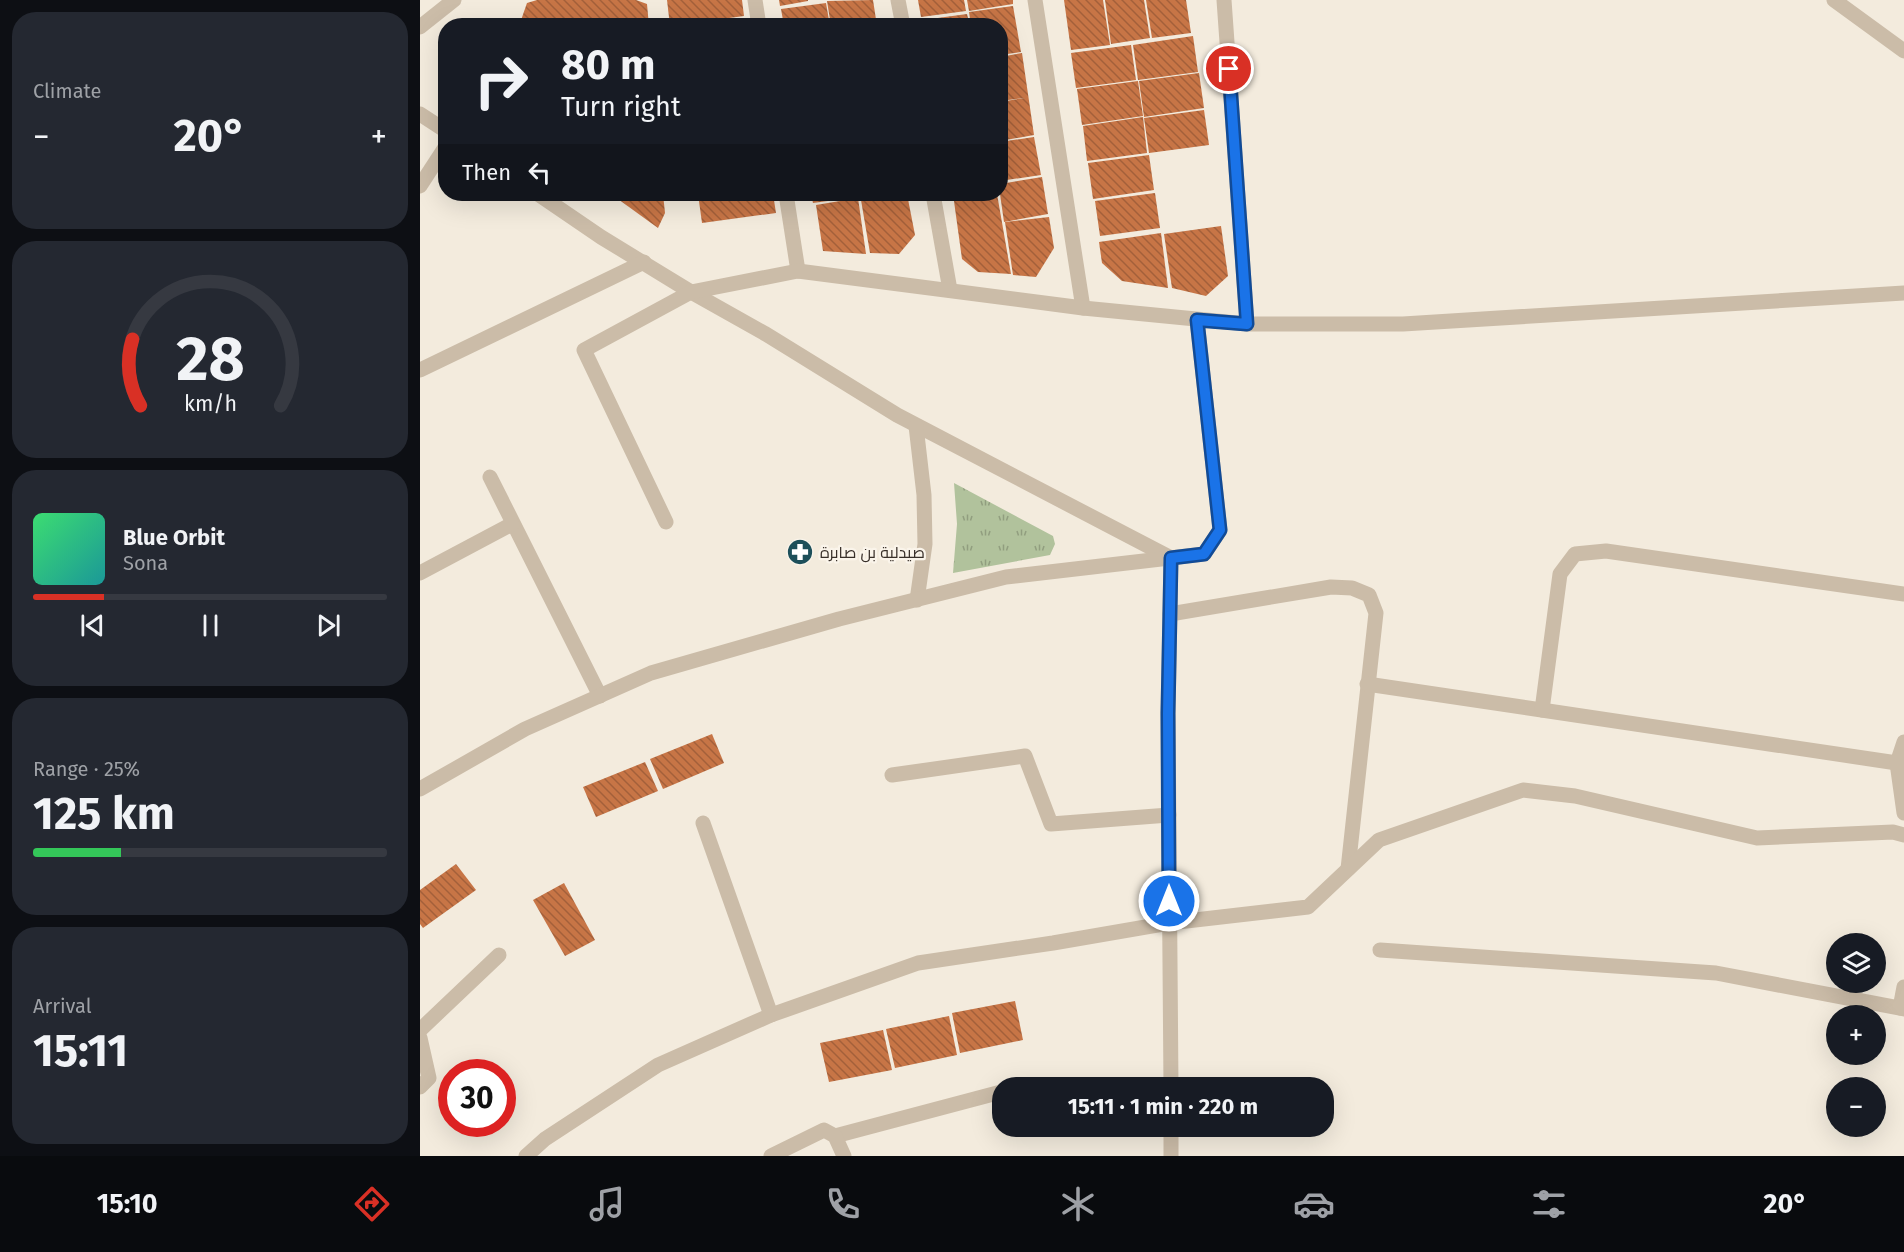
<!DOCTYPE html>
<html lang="en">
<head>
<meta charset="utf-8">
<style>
	body { margin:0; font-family:"Fira Sans",Cairo,sans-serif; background:#242831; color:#f1f3f6; height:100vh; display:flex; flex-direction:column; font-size:22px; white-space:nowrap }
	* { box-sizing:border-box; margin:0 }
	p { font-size:20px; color:#9ea1a6 }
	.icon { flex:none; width:33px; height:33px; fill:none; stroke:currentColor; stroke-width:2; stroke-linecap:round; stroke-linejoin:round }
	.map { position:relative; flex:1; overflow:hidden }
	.panel { display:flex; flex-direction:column; gap:12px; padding:12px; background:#0d0f14; width:420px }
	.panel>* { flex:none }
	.top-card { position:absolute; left:18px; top:18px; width:570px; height:183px; border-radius:24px; box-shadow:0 6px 24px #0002; background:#171b24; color:#f1f3f6; overflow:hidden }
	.fabs { position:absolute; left:1406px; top:933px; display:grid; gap:12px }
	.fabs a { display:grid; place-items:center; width:60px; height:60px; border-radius:50%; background:#171b24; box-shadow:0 6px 24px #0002; font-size:30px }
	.speed { position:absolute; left:18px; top:1059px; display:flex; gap:12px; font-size:30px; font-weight:700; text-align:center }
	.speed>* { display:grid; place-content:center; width:78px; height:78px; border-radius:50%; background:#171b24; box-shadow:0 6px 24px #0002; line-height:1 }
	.speed .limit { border:9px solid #d22; background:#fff; color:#111 }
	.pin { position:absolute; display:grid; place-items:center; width:51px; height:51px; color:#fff; margin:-26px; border:3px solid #fff; border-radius:50%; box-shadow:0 2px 6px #0007 }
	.me { position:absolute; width:66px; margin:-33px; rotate:0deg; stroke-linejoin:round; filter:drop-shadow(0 0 4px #0008) }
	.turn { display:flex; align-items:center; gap:21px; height:126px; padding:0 24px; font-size:27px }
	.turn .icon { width:78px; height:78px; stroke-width:2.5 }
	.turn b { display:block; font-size:42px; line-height:51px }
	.then { display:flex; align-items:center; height:57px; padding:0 24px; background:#0003; gap:12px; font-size:22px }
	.big { font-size:45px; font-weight:700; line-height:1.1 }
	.panel .card { flex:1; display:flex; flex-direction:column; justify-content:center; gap:9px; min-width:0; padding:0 21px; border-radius:24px; background:#242831 }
	.panel .dial { align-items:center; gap:0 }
	.dial svg { height:156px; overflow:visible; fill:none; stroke:#363941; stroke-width:7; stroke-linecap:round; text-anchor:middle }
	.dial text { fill:#f1f3f6; stroke:none }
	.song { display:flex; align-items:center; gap:18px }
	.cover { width:72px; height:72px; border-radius:9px; background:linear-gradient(135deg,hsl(140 70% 55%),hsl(180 70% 35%)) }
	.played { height:6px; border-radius:3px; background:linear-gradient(90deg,#d93025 20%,#363941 20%) }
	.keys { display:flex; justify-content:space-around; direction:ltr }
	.heat { display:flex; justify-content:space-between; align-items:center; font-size:33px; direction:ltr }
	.charge { height:9px; border-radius:4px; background:linear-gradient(90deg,#34c759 25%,#363941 0) }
	.trip { position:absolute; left:572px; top:1077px; width:342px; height:60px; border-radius:24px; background:#171b24; box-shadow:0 6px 24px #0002; font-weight:700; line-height:60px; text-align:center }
	.menu { display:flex; height:96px; justify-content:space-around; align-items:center; background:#090b0e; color:#9ea1a6 }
	.menu .icon { width:42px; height:42px }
	.menu .on { color:#d93025 }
	.menu b { font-size:27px; color:#f1f3f6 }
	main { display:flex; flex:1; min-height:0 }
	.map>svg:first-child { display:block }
	.grass { fill:url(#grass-tufts) }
	.building { fill:url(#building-back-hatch) }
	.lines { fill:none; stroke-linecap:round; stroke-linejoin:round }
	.lane { stroke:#cbbca8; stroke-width:15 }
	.street { stroke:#cbbca8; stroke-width:15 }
	.route-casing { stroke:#114b97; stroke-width:15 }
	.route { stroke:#1a73e8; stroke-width:10 }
	.labels { text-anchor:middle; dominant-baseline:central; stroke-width:4.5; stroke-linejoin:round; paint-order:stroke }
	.poi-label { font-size:16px; fill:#382f29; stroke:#faf4ea; text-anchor:start }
</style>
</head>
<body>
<main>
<section class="panel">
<div class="card"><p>Climate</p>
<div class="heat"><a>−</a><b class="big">20°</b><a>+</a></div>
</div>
<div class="card dial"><svg viewBox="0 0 100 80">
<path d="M14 69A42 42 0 1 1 86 69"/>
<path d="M14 69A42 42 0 0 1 10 35" stroke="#d93025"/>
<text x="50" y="56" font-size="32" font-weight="700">28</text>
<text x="50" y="72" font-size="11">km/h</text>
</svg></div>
<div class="card">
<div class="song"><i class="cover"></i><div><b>Blue Orbit</b><p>Sona</p></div></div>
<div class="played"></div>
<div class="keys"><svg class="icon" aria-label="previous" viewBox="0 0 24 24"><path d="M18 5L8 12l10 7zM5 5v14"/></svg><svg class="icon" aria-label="pause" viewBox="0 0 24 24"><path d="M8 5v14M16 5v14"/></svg><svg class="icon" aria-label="next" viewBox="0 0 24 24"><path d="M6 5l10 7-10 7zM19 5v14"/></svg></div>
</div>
<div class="card"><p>Range · 25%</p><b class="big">125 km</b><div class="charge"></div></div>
<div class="card"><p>Arrival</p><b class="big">15:11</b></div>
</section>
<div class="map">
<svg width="1484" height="1156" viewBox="0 0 1484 1156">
	<defs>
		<pattern id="grass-tufts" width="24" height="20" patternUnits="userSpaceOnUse" patternTransform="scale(1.5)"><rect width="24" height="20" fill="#b1c29c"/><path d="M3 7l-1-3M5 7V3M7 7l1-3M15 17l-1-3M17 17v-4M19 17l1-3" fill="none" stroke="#919e7f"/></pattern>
		<pattern id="building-back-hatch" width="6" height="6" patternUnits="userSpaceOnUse" patternTransform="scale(1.5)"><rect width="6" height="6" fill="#c77546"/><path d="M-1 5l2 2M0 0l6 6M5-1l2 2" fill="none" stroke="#a3603a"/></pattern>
	</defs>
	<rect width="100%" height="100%" fill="#f3ebdd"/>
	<path class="grass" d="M534,483L633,536L635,544L630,555L533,573L537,524Z"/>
	<g class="building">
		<path d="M117,0H216L227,4L229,26H99L107,3Z"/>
		<path d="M247,0H322L324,16L250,26Z"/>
		<path d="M359,0H388V1L360,6Z"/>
		<path d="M453,0L457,26H411L407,1Z"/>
		<path d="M498,0H544L546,11L501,17Z"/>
		<path d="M547,0H593V4L549,11Z"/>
		<path d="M644,0H683L690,45L651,50Z"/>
		<path d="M685,0H724L730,38L691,44Z"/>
		<path d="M726,0H766L771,33L732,38Z"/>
		<path d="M406,3L410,26H364L361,9Z"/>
		<path d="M593,6L601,52L580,55V26H551L549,12Z"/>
		<path d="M547,14L550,26H504L503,20Z"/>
		<path d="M773,36L778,72L718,80L713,45Z"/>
		<path d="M711,45L716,80L656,88L651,53Z"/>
		<path d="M602,53L614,135L580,141V102L604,98L580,101V57Z"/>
		<path d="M779,73L784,108L724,117L719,81Z"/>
		<path d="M718,81L723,116L662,125L657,89Z"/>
		<path d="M784,110L789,145L729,153L724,118Z"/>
		<path d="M723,117L727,153L667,161L663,126Z"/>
		<path d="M614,137L621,175L580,181V142Z"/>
		<path d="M729,155L734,190L673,199L668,163Z"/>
		<path d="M622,177L628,214L584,222L580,194V184Z"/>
		<path d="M735,193L740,228L680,236L675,201Z"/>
		<path d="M191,194H243L245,213L238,228Z"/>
		<path d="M278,194H353L356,213L282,223Z"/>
		<path d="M391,194H437L438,197L393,203Z"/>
		<path d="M478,194H487L495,235L479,254L450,253L441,200Z"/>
		<path d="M533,194H577L591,274L558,272L542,259Z"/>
		<path d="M438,198L446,254L403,251L396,205Z"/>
		<path d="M629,217L634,248L616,277L593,275L585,222Z"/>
		<path d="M801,226L808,276L786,296L752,288L744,234Z"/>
		<path d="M741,233L748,288L702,281L682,263L679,242Z"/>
		<path d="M292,734L304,763L243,789L230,759Z"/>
		<path d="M225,762L238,791L176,817L163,787Z"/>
		<path d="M36,864L56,890L3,928L0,924V890Z"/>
		<path d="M144,883L175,940L145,956L113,900Z"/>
		<path d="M595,1001L603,1040L540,1053L532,1013Z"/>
		<path d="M529,1016L537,1055L475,1068L466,1029Z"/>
		<path d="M463,1030L472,1070L409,1082L400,1043Z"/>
	</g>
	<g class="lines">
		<path class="lane" d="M0,27L34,0"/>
		<g class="street">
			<path d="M335,0L339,26"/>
			<path d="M478,0L483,26"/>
			<path d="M615,0L663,308"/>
			<path d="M804,0L827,324"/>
			<path d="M1414,0L1484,51"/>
			<path d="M0,114L26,131"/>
			<path d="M0,186L26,146"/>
			<path d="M118,194L181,237L271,292L344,333L477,415L751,558L748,713L751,1088"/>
			<path d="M366,194L378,271"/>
			<path d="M513,194L530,290"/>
			<path d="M0,370L224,262"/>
			<path d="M496,426L504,495L505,544L497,600"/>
			<path d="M70,477L180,696"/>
			<path d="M246,522L164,350L271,292L378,271L663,308L827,324H983L1484,293"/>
			<path d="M0,573L92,524"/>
			<path d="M750,614L911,587L932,588L949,595L956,613L928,869"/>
			<path d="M947,684L1477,763"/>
			<path d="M1122,710L1140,574L1155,554L1186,551L1484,594"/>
			<path d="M1484,742L1477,763L1484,813"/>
			<path d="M472,775L605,756L631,824L749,815"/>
			<path d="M0,789L105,729L231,673L419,619L586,577L784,554L800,530L777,320"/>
			<path d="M283,823L351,1015"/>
			<path d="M960,950L1296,973L1484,1009"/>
			<path d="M1480,1008L1484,987"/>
			<path d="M0,1030L79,955"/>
			<path d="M0,1038L9,1078L0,1087"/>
			<path d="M751,1126V1156"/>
			<path d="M415,1136L581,1092"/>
			<path d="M106,1156L125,1139L238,1065L351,1015L498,963L633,943L749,923L888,907L959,840L1103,790L1155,796L1337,838L1473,832L1484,835"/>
			<path d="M351,1156L404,1130L415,1136L424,1156"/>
		</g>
	</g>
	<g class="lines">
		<g class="route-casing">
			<path id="route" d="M749,901L748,713L751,558L784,554L800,530L777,320L827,324L809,69"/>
		</g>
		<use href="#route" class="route"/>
	</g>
	<defs>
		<g id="pharmacy-disc" transform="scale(1.35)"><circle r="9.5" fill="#1d4f5a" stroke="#faf4ea"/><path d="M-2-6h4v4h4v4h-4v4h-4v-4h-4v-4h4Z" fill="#fff"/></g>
	</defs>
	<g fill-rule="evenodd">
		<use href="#pharmacy-disc" x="380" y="552"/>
	</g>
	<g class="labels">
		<g class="poi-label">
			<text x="400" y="552">صيدلية بن صابرة</text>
		</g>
	</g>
</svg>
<div class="fabs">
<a><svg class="icon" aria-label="layers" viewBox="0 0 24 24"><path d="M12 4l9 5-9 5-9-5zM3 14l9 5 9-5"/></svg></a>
<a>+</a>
<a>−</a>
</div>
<div class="speed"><div class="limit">30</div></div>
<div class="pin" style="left:809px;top:69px;background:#d93025"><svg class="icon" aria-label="arrive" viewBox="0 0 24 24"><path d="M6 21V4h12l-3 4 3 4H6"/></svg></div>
<svg class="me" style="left:749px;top:901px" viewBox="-20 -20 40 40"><circle r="17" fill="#1a73e8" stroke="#fff" stroke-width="3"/><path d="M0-11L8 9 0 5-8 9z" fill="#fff"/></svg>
<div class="trip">15:11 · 1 min · 220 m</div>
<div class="top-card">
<div class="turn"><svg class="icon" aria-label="right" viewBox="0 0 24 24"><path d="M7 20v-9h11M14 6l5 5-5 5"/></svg><div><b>80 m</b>Turn right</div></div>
<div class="then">Then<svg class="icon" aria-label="left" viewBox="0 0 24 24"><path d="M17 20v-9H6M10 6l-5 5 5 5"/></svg></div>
</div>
</div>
</main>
<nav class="menu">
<b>15:10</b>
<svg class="icon on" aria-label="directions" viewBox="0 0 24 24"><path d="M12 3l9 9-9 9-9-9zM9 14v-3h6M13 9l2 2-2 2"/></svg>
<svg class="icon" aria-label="music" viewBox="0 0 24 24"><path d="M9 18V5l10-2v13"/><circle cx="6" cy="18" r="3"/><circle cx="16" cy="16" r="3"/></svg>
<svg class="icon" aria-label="phone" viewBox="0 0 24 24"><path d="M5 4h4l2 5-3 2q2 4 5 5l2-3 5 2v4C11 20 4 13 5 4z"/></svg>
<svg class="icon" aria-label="climate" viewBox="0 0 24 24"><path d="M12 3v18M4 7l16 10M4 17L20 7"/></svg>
<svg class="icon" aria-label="car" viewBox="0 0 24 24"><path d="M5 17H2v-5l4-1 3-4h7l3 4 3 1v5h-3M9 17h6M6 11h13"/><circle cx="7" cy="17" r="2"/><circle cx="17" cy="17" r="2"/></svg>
<svg class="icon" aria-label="filters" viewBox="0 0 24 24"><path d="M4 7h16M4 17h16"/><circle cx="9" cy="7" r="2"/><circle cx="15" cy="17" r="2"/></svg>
<b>20°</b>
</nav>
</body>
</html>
